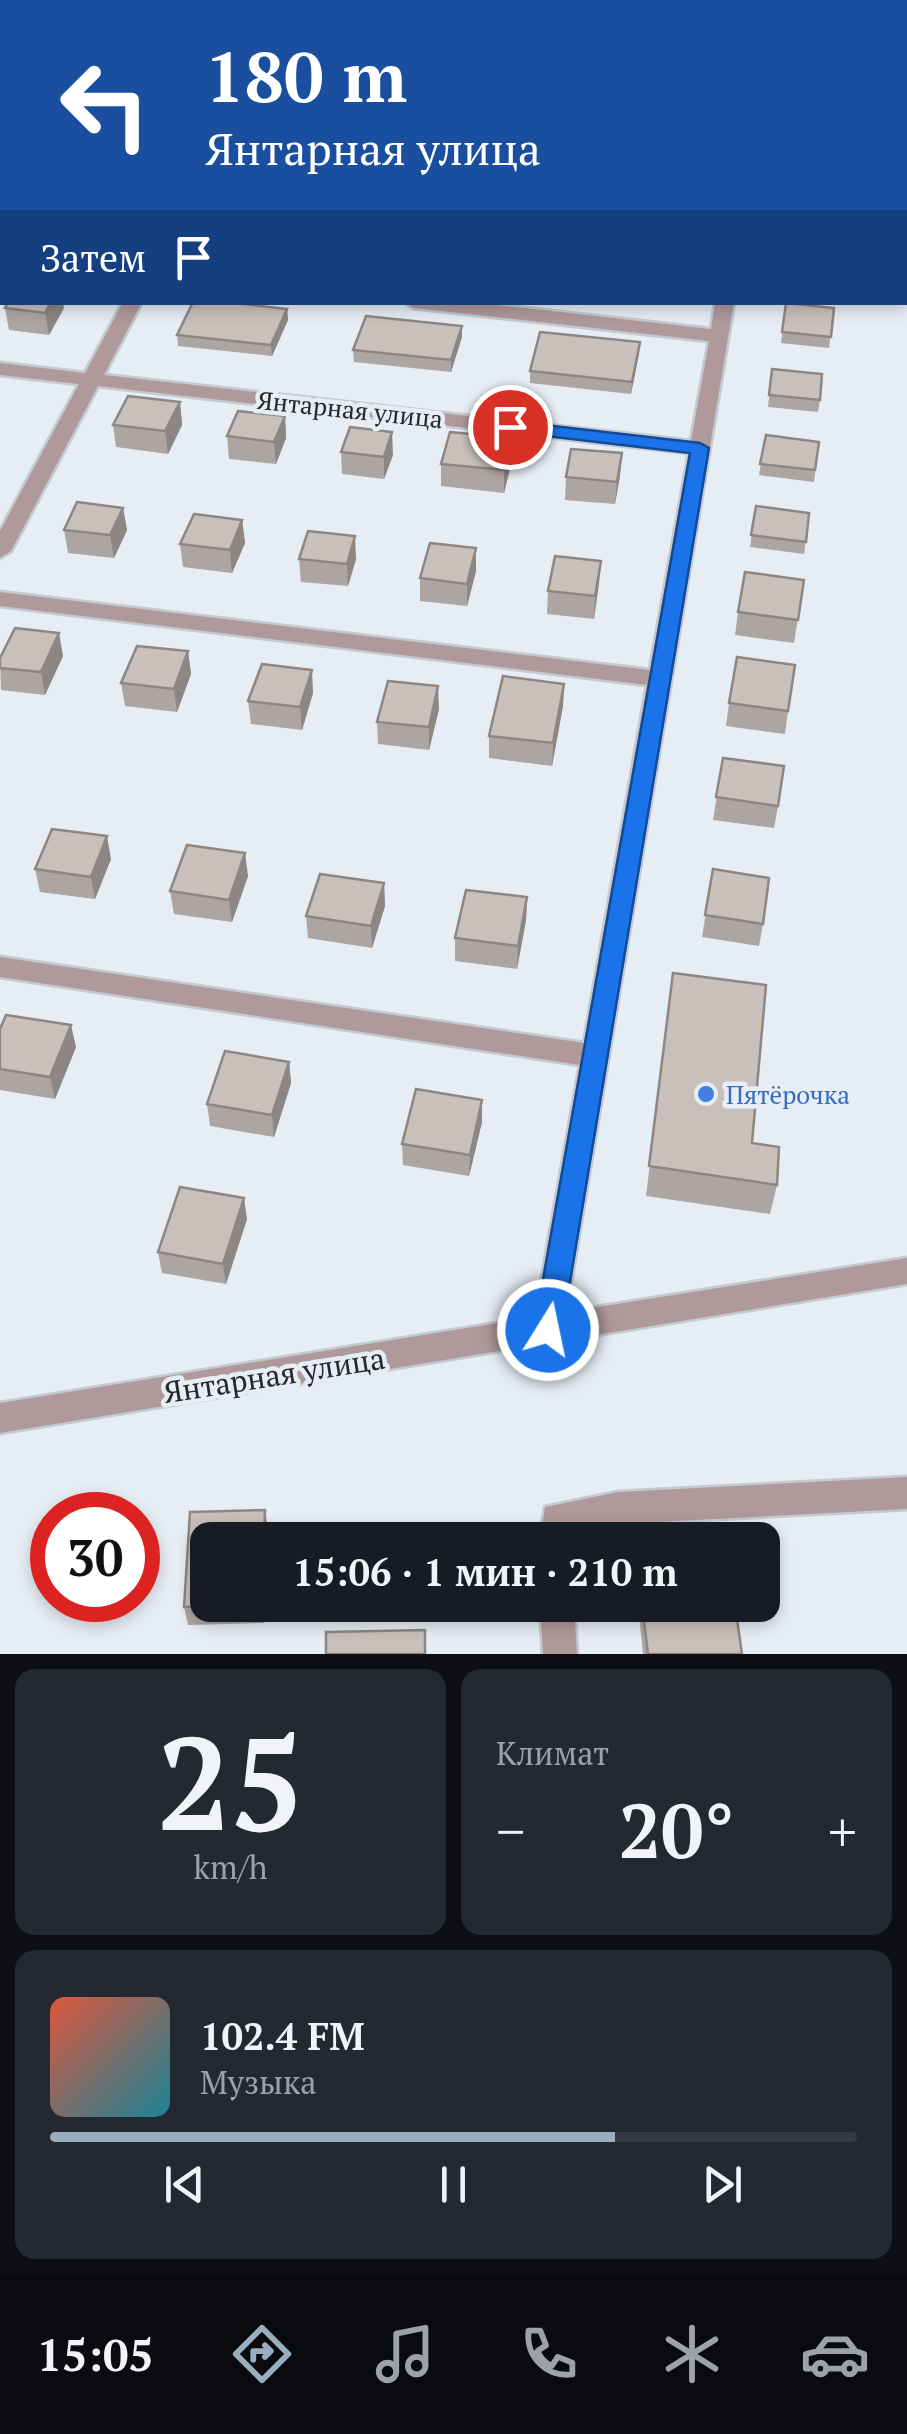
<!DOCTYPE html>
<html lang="ru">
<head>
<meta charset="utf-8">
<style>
	body { margin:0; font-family:"PT Serif",serif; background:#242831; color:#f1f3f6; height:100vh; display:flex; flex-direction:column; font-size:38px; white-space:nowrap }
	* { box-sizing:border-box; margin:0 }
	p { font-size:32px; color:#9ea1a6 }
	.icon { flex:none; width:55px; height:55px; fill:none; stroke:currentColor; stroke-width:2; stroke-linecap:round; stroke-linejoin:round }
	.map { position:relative; height:1654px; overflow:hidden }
	.drawer { display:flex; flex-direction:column; gap:15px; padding:15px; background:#0d0f14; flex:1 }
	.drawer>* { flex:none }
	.banner { position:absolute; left:0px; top:0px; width:908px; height:305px; box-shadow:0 5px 15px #0003; background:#1a4fa0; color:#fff; overflow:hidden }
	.speed { position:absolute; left:30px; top:1492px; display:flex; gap:20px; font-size:50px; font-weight:700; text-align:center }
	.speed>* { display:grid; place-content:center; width:130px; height:130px; border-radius:50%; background:#171b24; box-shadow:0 5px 15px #0003; line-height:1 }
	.speed .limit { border:15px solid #d22; background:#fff; color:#111 }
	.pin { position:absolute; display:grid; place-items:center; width:85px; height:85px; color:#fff; margin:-42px; border:5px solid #fff; border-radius:50%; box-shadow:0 2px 10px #0007 }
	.me { position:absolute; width:110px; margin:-55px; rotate:10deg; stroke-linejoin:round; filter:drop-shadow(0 0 8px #0008) }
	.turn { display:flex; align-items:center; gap:35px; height:210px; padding:0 40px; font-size:45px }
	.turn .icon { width:130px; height:130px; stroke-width:2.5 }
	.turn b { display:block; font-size:70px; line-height:85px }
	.then { display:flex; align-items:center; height:95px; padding:0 40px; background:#0003; gap:20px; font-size:38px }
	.big { font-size:75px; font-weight:700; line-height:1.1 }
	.drawer .card { flex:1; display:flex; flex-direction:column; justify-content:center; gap:15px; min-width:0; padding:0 35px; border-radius:20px; background:#242831 }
	.drawer .dial { align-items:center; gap:0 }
	.dial b { font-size:130px; line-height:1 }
	.song { display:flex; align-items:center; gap:30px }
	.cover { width:120px; height:120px; border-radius:15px; background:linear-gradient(135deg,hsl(10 70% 55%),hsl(190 70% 35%)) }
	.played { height:10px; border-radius:5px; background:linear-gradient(90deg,#99afbf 70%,#363941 70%) }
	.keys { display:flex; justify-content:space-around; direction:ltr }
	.heat { display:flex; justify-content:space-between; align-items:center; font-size:55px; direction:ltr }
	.drawer .tiles { flex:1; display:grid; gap:15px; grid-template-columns:1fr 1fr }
	.card:last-child { grid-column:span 2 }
	.trip { position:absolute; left:190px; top:1522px; width:590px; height:100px; border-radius:20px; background:#171b24; box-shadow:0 5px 15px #0003; font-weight:700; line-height:100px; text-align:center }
	.tab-bar { display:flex; height:160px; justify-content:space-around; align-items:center; background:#090b0e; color:#9ea1a6 }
	.tab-bar .icon { width:70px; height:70px }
	.tab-bar .active { color:#99afbf }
	.tab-bar b { font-size:45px; color:#f1f3f6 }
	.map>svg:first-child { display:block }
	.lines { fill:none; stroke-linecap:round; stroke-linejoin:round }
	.street-casing { stroke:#c4cad1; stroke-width:5 }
	.street { fill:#b0999b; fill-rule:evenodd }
	.wall { fill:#ada5a1 }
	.shaded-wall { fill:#8d8683 }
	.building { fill:#c9c0bb; stroke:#8d8683; stroke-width:2.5 }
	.route { fill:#1a73e8; stroke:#114b97; stroke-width:2.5 }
	.shop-dot { fill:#3f7fe0; stroke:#e7edf5; stroke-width:4 }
	.labels { text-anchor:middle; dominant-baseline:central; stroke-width:9; stroke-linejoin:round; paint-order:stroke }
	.street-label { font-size:25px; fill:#26292b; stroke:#e7edf5 }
	.shop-label { font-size:25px; fill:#366cbe; stroke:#e7edf5; text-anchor:start }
	.near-street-label { font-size:30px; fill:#26292b; stroke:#e7edf5 }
</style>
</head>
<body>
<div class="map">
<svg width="907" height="1654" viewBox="0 0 907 1654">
	<rect width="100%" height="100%" fill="#e7edf5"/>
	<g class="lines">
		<g class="street-casing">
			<g id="street">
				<path d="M0,0H19L21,2L0,6Z"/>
				<path d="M778,0H800L802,2H777Z"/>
				<rect x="905" y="7" width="2" height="10"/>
				<rect x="0" y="183" width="2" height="10"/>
				<path d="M123,302H142L104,375L691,441L709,341L413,308L404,302H469L711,329L715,302H734L566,1312L907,1258V1284L0,1433V1403L535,1317L580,1065L0,977V957L584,1043L647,685L0,606V592L650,670L689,453L98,386L11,551L0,558V531L79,384L0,375V363L85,373Z"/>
				<path d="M907,1477V1509L618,1524L574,1531V1540H540L545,1507L618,1492Z"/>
				<path d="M540,1605H574L577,1654H543Z"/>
			</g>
		</g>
		<use href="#street" class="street"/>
	</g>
	<g class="wall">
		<path d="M2,19V45L0,34V22Z"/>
		<path d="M8,302H63L64,308L49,335L9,330L5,308Z"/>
		<path d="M786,303L834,308L829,348L781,343Z"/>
		<path d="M287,309L288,320L272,356L178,346L177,335Z"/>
		<path d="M462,337L451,372L354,362L353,350Z"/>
		<path d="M640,342L631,394L530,383V371Z"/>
		<path d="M772,369L820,400L818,412L768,407Z"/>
		<path d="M180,402L182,425L168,454L116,447L113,425Z"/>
		<path d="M285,416L286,438L276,464L229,459L227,436Z"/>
		<path d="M766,435L819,442L814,482L759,475Z"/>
		<path d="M513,438L512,461L504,493L441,486V464Z"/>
		<path d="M341,452L393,455L384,479L342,474Z"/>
		<path d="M620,476L615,504L565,500L566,477Z"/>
		<path d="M756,506L809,513L804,554L750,547Z"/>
		<path d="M123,508L127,530L114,558L68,553L64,530Z"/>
		<path d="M242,520L245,543L232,573L183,567L180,544Z"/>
		<path d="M476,548V571L467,606L420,601V578Z"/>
		<path d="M299,559H356L348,586L301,582Z"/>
		<path d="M804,580L794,643L735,635L738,612Z"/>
		<path d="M599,583L594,619L547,614L548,591Z"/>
		<path d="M188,651L191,674L177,712L125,706L121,683Z"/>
		<path d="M63,656L45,695L1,690L0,658Z"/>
		<path d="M564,684L563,706L552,766L489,758V736Z"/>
		<path d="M313,693L302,730L251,724L248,701Z"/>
		<path d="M729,703L788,711L785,734L726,726Z"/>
		<path d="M439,709L429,750L378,744L377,722Z"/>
		<path d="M723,758L778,806L774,828L713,820Z"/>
		<path d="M111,859L95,899L40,892L35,869Z"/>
		<path d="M713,869L763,924L759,946L702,937Z"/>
		<path d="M248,876L232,922L174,914L170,891Z"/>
		<path d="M384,883L385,906L372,948L308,938L306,916Z"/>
		<path d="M527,897L526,920L517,969L455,961V938Z"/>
		<path d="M673,973L752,1143L777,1185L770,1214L646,1196Z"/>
		<path d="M0,1029L76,1047L55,1099L0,1090Z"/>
		<path d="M289,1062L291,1083L274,1137L210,1126L207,1104Z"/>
		<path d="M482,1122L469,1176L403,1165L402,1144Z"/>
		<path d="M247,1219L226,1284L162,1273L158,1252Z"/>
		<path d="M268,1529L264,1623L188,1625L184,1607Z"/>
		<path d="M638,1605H735L742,1654H643Z"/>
	</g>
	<g class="shaded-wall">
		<path d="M2,202V229L0,233V206Z"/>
		<path d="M51,302H63L64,308L49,335L45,313Z"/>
		<path d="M287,309L288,320L272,356L271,345Z"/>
		<path d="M462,326V337L451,372V360Z"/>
		<path d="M640,342L639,354L631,394L632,382Z"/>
		<path d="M180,402L182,425L168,454L165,431Z"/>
		<path d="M285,416L286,438L276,464L274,442Z"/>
		<path d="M392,432L393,455L384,479V457Z"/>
		<path d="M513,438L512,461L504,493V470Z"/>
		<path d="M622,453L620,476L615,504L617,482Z"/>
		<path d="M123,508L127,530L114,558L110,535Z"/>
		<path d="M242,520L245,543L232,573L230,550Z"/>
		<path d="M355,536L356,559L348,586L347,564Z"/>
		<path d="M476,548V571L467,606V584Z"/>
		<path d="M601,561L599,583L594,619L595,596Z"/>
		<path d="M59,633L63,656L45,695L41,672Z"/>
		<path d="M188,651L191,674L177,712L174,689Z"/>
		<path d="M312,670L313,693L302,730L300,707Z"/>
		<path d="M564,684L563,706L552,766L553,743Z"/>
		<path d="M438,686L439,709L429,750V727Z"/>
		<path d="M107,836L111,859L95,899L91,877Z"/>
		<path d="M245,853L248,876L232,922L229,900Z"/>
		<path d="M384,883L385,906L372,948L371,926Z"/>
		<path d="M527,897L526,920L517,969L518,946Z"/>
		<path d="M71,1025L76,1047L55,1099L50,1077Z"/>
		<path d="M289,1062L291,1083L274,1137L272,1115Z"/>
		<path d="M482,1100V1122L469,1176L470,1155Z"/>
		<path d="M244,1198L247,1219L226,1284L223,1264Z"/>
		<path d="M265,1510L268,1529V1540H264Z"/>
		<path d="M261,1605H265L264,1623Z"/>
	</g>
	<g class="building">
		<path d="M8,302H51L45,313L5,308Z"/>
		<path d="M193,302H227L287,309L271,345L177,335Z"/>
		<path d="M786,303L834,308L831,337L782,332Z"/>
		<path d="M366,316L462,326L451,360L353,350Z"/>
		<path d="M540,332L640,342L632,382L530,371Z"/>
		<path d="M772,369L822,374L820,400L769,395Z"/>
		<path d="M128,396L180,402L165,431L113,425Z"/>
		<path d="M238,411L285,416L274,442L227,436Z"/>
		<path d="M350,427L392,432L384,457L341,452Z"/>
		<path d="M450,432L513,438L504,470L441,464Z"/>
		<path d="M766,435L819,442L815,470L760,464Z"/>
		<path d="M571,449L622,453L617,482L566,477Z"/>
		<path d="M77,502L123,508L110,535L64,530Z"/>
		<path d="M756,506L809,513L806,542L751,535Z"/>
		<path d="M194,514L242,520L230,550L180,544Z"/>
		<path d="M308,531L355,536L347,564L299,559Z"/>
		<path d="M430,543L476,548L467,584L420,578Z"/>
		<path d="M555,556L601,561L595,596L548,591Z"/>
		<path d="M745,572L804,580L798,620L738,612Z"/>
		<path d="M15,628L59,633L41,672L0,668V658Z"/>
		<path d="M137,646L188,651L174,689L121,683Z"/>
		<path d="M737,657L795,665L788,711L729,703Z"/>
		<path d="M262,664L312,670L300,707L248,701Z"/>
		<path d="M503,676L564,684L553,743L489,736Z"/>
		<path d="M388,681L438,686L429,727L377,722Z"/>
		<path d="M723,758L784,766L778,806L716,797Z"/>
		<path d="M52,829L107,836L91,877L35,869Z"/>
		<path d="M187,845L245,853L229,900L170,891Z"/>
		<path d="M713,869L769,878L763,924L705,915Z"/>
		<path d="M320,874L384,883L371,926L306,916Z"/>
		<path d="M466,890L527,897L518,946L455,938Z"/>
		<path d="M673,973L766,985L752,1143L779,1147L777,1185L649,1166Z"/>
		<path d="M6,1015L71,1025L50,1077L0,1069V1029Z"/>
		<path d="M225,1051L289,1062L272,1115L207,1104Z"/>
		<path d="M416,1089L482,1100L470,1155L402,1144Z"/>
		<path d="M180,1187L244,1198L223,1264L158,1252Z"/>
		<path d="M265,1510L264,1540H208V1605H253L184,1607L190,1512Z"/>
		<path d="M642,1605H735L742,1654H648Z"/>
		<path d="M425,1630V1654H326V1632Z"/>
	</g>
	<path class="route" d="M510,421L700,443L709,448L562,1330L558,1339L548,1343L538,1339L534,1330L690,453L503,431V423Z"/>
	<circle class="shop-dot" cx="706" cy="1094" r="10"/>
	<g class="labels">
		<g class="street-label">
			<text transform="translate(350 409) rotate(6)">Янтарная улица</text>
		</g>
		<g class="shop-label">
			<text x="726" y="1094">Пятёрочка</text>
		</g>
		<g class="near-street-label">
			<text transform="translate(274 1375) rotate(-9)">Янтарная улица</text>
		</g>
	</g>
</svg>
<div class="speed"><div class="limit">30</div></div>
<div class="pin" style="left:510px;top:427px;background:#d93025"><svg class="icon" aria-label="arrive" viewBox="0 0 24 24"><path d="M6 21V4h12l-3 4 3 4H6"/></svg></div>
<svg class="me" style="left:548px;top:1330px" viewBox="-20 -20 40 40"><circle r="17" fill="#1a73e8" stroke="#fff" stroke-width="3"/><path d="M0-11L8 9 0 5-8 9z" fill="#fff"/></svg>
<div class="trip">15:06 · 1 мин · 210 m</div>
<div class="banner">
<div class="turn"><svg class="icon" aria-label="left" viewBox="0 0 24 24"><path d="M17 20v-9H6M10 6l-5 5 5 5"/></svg><div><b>180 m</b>Янтарная улица</div></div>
<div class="then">Затем<svg class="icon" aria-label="arrive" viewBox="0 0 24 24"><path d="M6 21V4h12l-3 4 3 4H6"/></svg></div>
</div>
</div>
<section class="drawer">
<div class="tiles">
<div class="card dial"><b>25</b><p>km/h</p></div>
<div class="card"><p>Климат</p>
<div class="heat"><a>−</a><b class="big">20°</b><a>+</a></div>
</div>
<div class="card">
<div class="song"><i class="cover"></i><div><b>102.4 FM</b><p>Музыка</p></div></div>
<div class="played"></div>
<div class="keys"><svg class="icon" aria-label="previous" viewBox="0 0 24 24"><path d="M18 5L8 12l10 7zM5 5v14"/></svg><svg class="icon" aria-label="pause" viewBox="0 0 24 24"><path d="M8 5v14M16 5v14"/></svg><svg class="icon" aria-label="next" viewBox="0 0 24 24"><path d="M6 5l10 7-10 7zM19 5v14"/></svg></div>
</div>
</div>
</section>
<nav class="tab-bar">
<b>15:05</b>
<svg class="icon active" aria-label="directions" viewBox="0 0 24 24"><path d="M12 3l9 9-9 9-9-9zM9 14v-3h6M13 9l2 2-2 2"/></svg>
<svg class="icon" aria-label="music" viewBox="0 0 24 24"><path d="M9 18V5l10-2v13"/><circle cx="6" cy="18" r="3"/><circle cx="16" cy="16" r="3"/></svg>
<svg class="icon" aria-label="phone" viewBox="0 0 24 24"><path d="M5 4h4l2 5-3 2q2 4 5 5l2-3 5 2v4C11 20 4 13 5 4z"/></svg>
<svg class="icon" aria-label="climate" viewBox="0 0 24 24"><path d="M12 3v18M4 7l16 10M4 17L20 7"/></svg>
<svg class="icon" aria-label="car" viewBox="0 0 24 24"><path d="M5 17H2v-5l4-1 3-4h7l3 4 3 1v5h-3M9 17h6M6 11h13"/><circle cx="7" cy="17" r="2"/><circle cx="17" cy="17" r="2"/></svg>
</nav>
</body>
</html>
